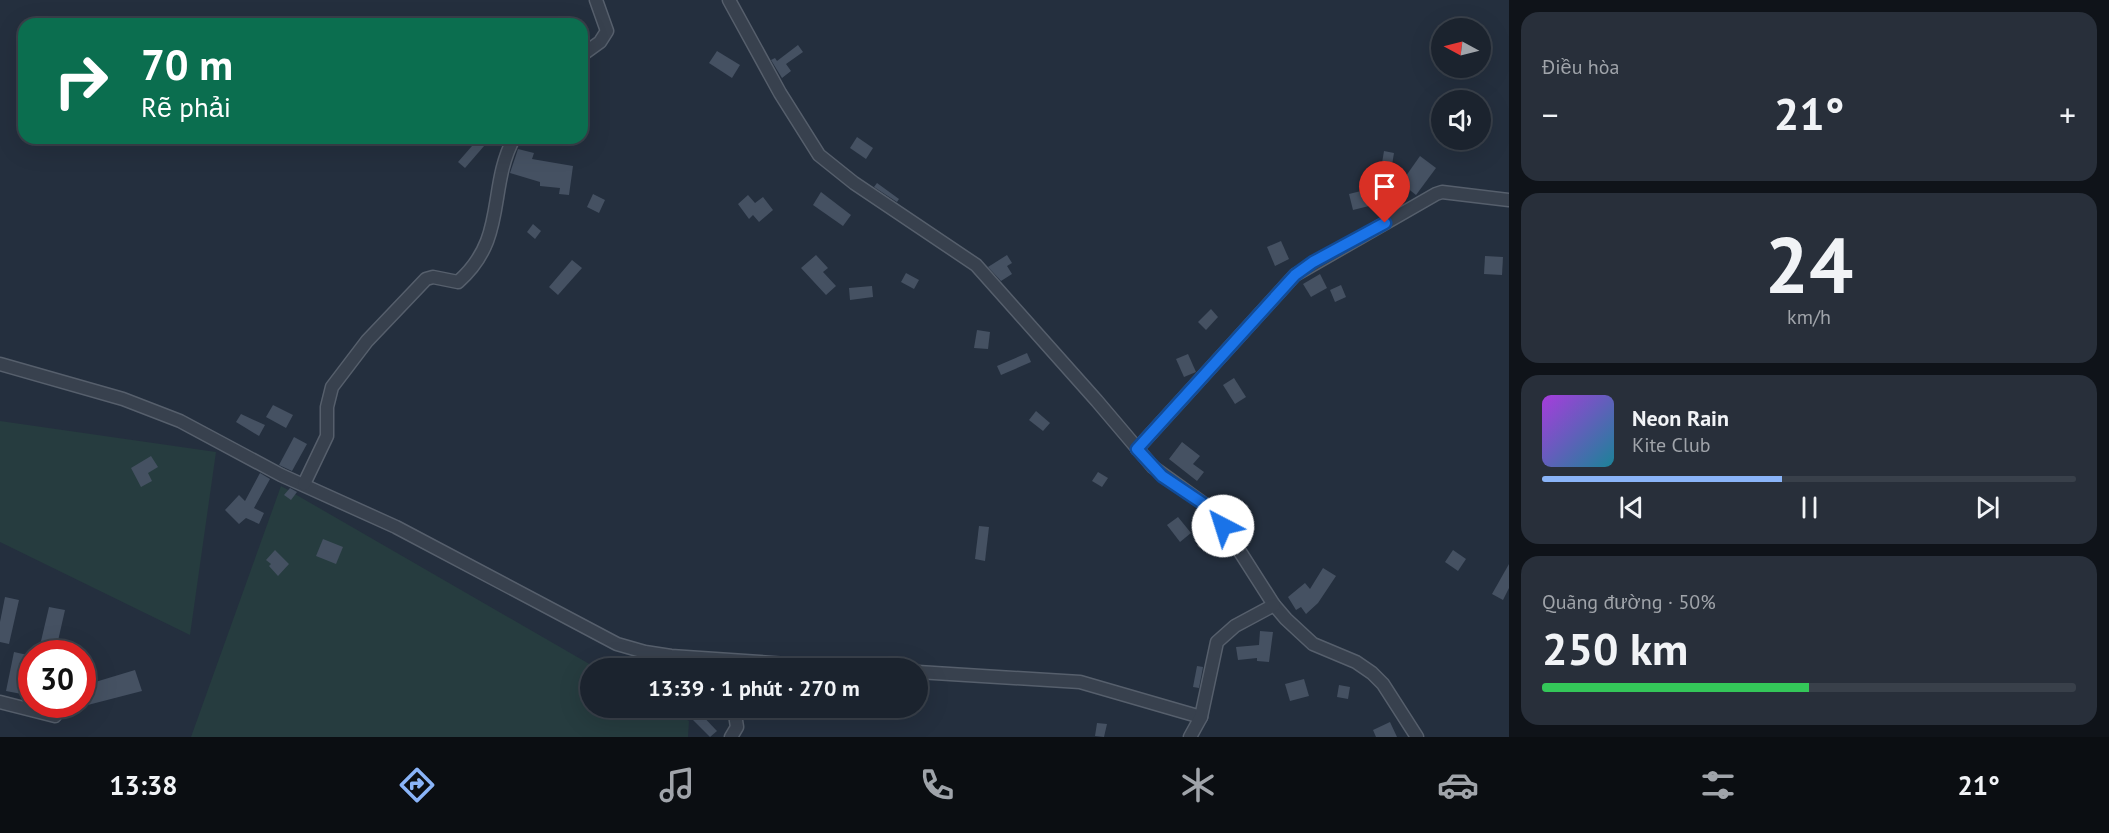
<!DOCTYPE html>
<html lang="vi">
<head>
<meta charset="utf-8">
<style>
	body { margin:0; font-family:"PT Sans",sans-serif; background:#282f3a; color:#f1f3f6; height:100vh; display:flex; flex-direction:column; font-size:22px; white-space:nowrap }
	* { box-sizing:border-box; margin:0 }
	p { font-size:20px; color:#a0a4aa }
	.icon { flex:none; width:33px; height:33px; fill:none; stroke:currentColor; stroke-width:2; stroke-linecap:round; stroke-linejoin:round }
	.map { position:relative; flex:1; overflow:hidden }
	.side { display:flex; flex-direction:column; gap:12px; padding:12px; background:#0f1319; width:600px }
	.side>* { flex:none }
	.guide { position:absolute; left:18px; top:18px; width:570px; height:126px; border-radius:18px; box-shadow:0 6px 24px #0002,0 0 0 2px #39404a; background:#0b6e4f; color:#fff; overflow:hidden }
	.needle { width:39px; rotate:277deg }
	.tools { position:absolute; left:1431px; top:18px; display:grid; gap:12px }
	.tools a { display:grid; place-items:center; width:60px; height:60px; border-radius:50%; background:#1b232e; box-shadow:0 6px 24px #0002,0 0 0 2px #39404a; font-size:30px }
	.speed { position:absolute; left:18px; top:640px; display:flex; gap:12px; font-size:30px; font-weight:700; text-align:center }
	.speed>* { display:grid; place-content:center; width:78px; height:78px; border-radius:50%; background:#1b232e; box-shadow:0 6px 24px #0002,0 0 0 2px #39404a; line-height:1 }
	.speed .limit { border:9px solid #d22; background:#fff; color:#111 }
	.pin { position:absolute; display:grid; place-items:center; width:51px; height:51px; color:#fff; margin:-62px -26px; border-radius:50% 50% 50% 0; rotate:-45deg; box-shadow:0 0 6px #0007 }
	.pin .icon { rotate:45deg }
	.me { position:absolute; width:66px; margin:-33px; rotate:320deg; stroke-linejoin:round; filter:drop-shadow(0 0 4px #0008) }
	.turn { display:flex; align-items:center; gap:21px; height:126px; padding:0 24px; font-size:27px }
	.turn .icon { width:78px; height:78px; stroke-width:2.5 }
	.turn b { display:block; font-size:42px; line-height:51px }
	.big { font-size:45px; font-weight:800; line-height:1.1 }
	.side .tile { flex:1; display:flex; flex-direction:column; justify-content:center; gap:9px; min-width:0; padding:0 21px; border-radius:18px; background:#282f3a }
	.side .dial { align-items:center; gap:0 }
	.dial b { font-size:78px; line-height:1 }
	.song { display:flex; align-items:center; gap:18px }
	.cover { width:72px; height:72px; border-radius:9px; background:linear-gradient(135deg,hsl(280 70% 55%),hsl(190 70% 35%)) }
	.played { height:6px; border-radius:3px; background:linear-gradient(90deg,#8ab4f8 45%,#39404a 45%) }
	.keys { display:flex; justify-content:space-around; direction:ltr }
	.heat { display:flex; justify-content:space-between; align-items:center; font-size:33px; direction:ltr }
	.charge { height:9px; border-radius:4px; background:linear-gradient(90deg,#34c759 50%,#39404a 0) }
	.trip { position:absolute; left:580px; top:658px; width:348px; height:60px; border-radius:30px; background:#1b232e; box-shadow:0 6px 24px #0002,0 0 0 2px #39404a; font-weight:800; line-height:60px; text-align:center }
	.dock { display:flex; height:96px; justify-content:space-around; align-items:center; background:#0b0e12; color:#a0a4aa }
	.dock .icon { width:42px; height:42px }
	.dock .current { color:#8ab4f8 }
	.dock b { font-size:27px; color:#f1f3f6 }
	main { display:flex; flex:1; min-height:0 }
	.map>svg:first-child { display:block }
	.green { fill:#263c3f }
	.building { fill:#455162 }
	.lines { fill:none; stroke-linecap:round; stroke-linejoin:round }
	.minor-casing { stroke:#565f6c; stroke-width:15 }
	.minor { stroke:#38414e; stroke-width:12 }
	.route-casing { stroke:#114b97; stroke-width:15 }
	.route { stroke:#1a73e8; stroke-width:10 }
</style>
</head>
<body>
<main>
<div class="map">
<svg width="1509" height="737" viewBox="0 0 1509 737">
	<rect width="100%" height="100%" fill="#242f3e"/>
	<g class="green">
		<path d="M0,421L216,452L190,635L0,542Z"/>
		<path d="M281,486L598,669H591V708H666L689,721L688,737H191Z"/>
	</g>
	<g class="building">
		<path d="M798,45L803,52L786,64L791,71L782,78L771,60L775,58L777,61Z"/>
		<path d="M717,51L740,65L732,78L709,63Z"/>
		<path d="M857,137L873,148L866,159L850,148Z"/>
		<path d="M479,138H491L465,168L458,162Z"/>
		<path d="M518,149L534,153L532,159L573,166L569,195L559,194L560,188L540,186V182L510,173Z"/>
		<path d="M1384,151L1394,153L1391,171L1381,169Z"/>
		<path d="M1420,156L1436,168L1416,195L1401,183Z"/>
		<path d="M877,183L899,199L897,202L874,187Z"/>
		<path d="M1365,190L1369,206L1353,210L1349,194Z"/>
		<path d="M821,192L851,215L843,226L813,205Z"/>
		<path d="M593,194L605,200L599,213L587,207Z"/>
		<path d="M748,195L755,203L763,197L773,210L759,222L753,215L749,219L738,204Z"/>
		<path d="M533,224L541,231L535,239L527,232Z"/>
		<path d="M1281,241L1289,259L1275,266L1267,247Z"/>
		<path d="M816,255L828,268L823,272L836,286L826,295L801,268Z"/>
		<path d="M1007,255L1012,263L1007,266L1012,274L1001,281L988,267Z"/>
		<path d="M1485,256L1503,257L1502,275L1484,274Z"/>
		<path d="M572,260L582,268L558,295L549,287Z"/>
		<path d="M906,273L919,280L914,289L901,282Z"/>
		<path d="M1320,274L1327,288L1311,297L1303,284Z"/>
		<path d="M1341,285L1346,297L1335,302L1330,290Z"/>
		<path d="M872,286L873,297L850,300L849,288Z"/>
		<path d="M1211,309L1218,317L1206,330L1198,322Z"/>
		<path d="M977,330L990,332L988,349L974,348Z"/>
		<path d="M1027,353L1031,362L1001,375L997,366Z"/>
		<path d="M1188,354L1196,372L1184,377L1176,359Z"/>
		<path d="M1234,378L1246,397L1235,404L1223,385Z"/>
		<path d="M273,405L293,415L286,428L266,417Z"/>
		<path d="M1036,411L1050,423L1043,431L1029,420Z"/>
		<path d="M241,414L265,425L259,436L236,422Z"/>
		<path d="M294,437L307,444L292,471L279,465Z"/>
		<path d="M1182,442L1200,456L1193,464L1204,472L1197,481L1169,459Z"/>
		<path d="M151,456L158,467L148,473L152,481L141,487L131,468Z"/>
		<path d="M1098,472L1108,478L1102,487L1092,481Z"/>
		<path d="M260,473L270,479L254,508L264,513L259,524L246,518L239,524L225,510L239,495L245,501Z"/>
		<path d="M290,488L297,492L291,500L284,495Z"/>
		<path d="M1178,517L1191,533L1180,542L1167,525Z"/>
		<path d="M979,526L989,527L985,561L975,559Z"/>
		<path d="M323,539L343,547L336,564L316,556Z"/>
		<path d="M275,550L289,564L278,576L269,566L271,564L266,560Z"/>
		<path d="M1453,550L1466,559L1458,571L1445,562Z"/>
		<path d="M1509,564V588L1503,600L1492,594Z"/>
		<path d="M1323,568L1336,576L1318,603L1306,614L1301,607L1296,610L1288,597L1305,583L1310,589Z"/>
		<path d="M5,597L19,600L9,644L0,642V622Z"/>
		<path d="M49,607L65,610L55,654H38Z"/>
		<path d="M1260,631L1273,632L1269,662L1257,661V658L1238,660L1236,647L1259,645Z"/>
		<path d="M14,652L32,656V696L6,691Z"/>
		<path d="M1197,666L1203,667L1199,688L1193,687Z"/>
		<path d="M135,670L142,691L80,707L82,705V686Z"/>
		<path d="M1304,679L1309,696L1290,701L1285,684Z"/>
		<path d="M1339,685L1350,687L1348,699L1337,697Z"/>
		<path d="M696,709L717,731L710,737L689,716Z"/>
		<path d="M1390,722L1397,737H1376L1373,730Z"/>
		<path d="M1097,723L1107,724L1104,737L1095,736Z"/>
	</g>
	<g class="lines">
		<g class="minor-casing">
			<g id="minor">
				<path d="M729,0L780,93L819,155L854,183L976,265L1097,401L1153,467L1214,511L1274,605L1286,619L1313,644L1356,662L1372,673L1383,684L1417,737"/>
				<path d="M582,55L600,42L607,31L596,0"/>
				<path d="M0,364L123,399L180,421L281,475L396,527L617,644L645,652L671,656L861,669"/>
				<path d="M1137,449L1295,275L1436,194L1442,192L1509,200"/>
				<path d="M304,484L327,436V407L332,387L367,341L426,279L433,277L458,282C508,238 487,189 514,138"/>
				<path d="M918,672L1080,682L1201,717"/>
				<path d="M0,702L55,716"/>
				<path d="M731,737L737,727L734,708"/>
				<path d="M1190,737L1201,717L1217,642L1235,626L1274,605"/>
			</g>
		</g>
		<use href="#minor" class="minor"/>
	</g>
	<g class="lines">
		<g class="route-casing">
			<path id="route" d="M1223,526L1214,511L1162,476L1137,449L1295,275L1313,262L1385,223"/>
		</g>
		<use href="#route" class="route"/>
	</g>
</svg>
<div class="tools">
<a><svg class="needle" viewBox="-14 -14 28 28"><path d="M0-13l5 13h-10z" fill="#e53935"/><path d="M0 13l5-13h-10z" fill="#a0a4aa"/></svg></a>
<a><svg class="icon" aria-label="sound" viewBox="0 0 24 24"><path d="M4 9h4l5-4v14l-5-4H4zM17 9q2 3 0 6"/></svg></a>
</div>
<div class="speed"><div class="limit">30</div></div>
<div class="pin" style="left:1385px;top:223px;background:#d93025"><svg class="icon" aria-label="arrive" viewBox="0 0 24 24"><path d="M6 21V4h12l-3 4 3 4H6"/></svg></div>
<svg class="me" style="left:1223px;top:526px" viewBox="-20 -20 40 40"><circle r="19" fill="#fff"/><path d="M0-13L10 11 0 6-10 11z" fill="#1a73e8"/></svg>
<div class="trip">13:39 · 1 phút · 270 m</div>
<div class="guide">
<div class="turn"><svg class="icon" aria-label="right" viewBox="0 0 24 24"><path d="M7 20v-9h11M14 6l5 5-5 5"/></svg><div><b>70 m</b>Rẽ phải</div></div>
</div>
</div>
<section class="side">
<div class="tile"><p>Điều hòa</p>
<div class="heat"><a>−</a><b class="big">21°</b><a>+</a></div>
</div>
<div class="tile dial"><b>24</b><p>km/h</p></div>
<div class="tile">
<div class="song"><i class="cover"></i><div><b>Neon Rain</b><p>Kite Club</p></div></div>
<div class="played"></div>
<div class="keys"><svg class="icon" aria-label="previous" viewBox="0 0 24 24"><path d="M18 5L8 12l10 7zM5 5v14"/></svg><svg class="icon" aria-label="pause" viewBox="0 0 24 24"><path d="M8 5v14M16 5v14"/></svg><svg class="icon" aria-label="next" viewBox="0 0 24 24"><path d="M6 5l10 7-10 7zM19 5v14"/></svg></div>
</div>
<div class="tile"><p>Quãng đường · 50%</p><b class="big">250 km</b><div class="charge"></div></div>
</section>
</main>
<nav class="dock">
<b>13:38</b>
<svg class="icon current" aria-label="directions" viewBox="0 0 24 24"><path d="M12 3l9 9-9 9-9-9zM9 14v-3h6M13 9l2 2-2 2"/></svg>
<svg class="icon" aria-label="music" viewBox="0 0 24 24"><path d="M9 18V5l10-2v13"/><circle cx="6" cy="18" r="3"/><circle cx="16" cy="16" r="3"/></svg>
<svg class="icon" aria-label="phone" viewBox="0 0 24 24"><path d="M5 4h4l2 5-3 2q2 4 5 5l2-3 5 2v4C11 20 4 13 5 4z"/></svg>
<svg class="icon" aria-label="climate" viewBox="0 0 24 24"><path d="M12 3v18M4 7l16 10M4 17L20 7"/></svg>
<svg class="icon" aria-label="car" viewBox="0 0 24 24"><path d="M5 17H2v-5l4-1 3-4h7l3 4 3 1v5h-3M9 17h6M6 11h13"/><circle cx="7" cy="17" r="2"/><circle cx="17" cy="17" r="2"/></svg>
<svg class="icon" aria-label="filters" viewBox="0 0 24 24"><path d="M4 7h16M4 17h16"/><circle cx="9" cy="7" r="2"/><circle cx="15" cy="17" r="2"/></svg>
<b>21°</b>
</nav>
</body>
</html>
